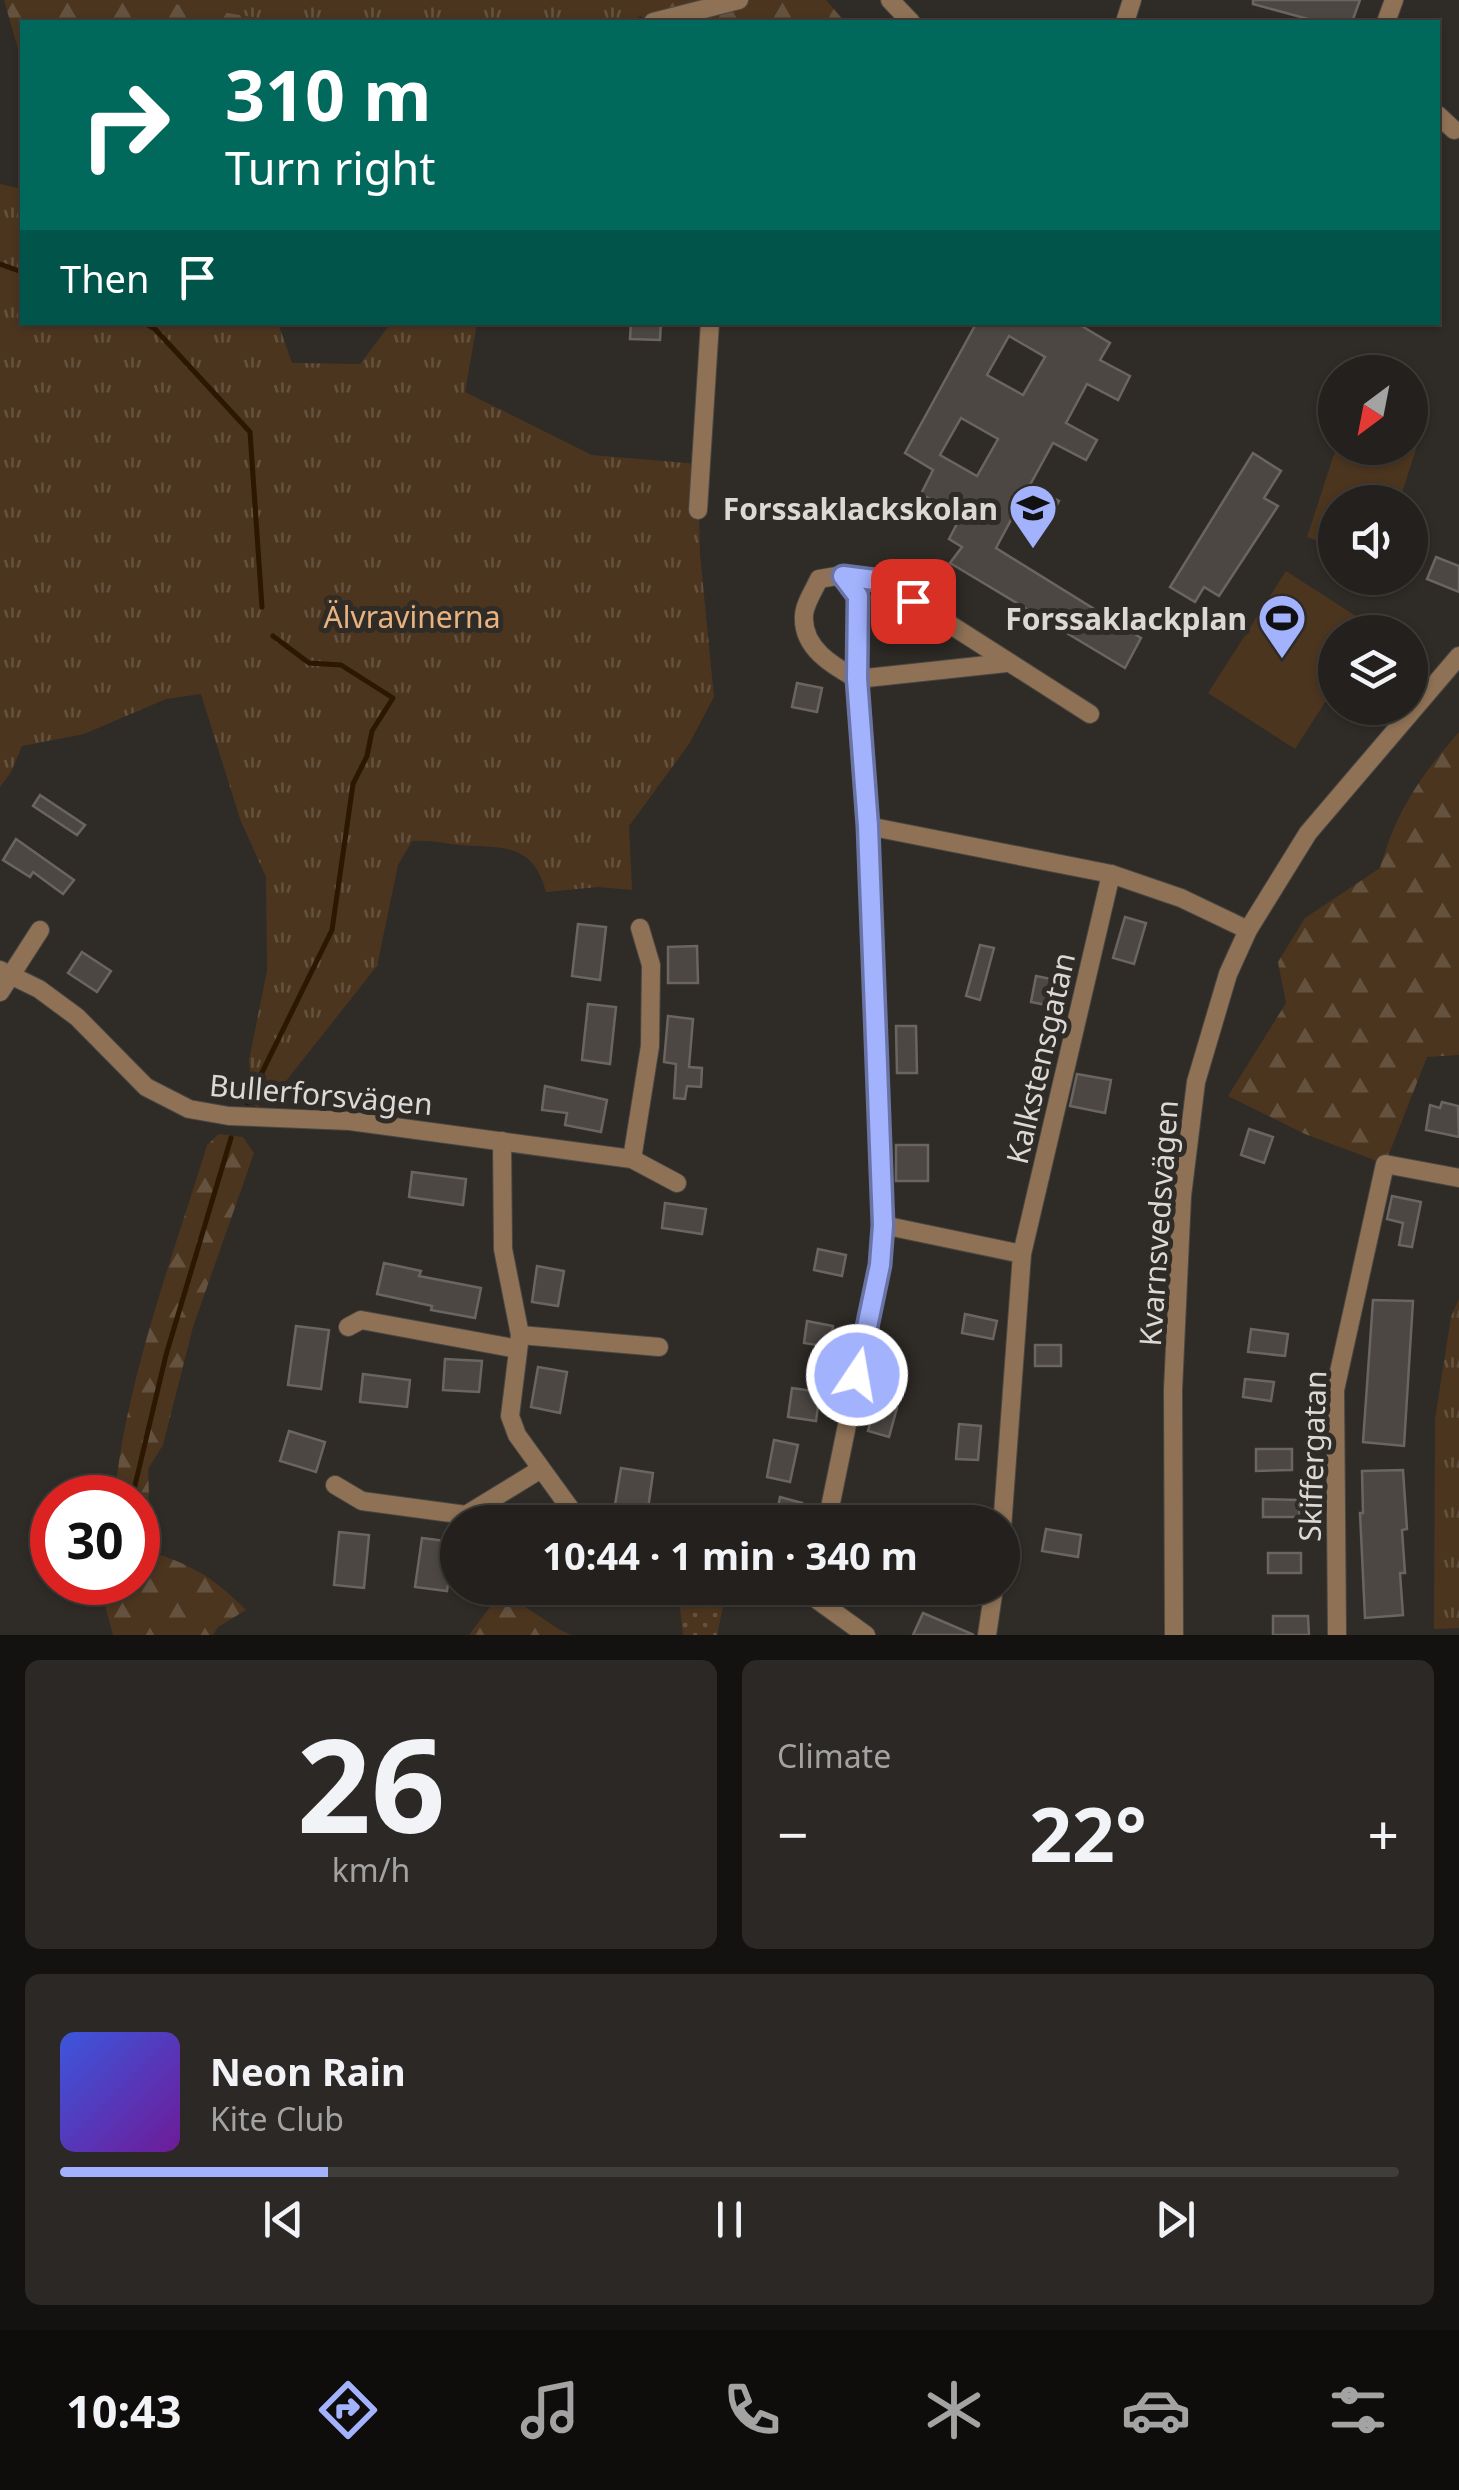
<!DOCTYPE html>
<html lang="en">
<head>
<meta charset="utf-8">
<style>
	body { margin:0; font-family:"Noto Sans",sans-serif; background:#2b2826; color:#f1f3f6; height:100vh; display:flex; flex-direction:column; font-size:38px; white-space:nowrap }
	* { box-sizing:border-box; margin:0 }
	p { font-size:32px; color:#a3a3a4 }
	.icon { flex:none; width:55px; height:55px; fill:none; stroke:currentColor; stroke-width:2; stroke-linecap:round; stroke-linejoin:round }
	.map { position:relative; height:1635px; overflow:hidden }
	.details { display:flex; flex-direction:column; gap:25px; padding:25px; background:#131210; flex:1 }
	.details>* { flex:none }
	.hud { position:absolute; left:20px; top:20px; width:1420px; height:305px; border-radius:0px; box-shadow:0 2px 8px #0004,0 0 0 2px #403e3b; background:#00695c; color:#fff; overflow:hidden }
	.needle { width:65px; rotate:212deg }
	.fabs { position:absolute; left:1318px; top:355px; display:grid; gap:20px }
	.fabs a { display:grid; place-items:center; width:110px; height:110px; border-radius:50%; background:#23201d; box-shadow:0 2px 8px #0004,0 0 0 2px #403e3b; font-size:50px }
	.speed { position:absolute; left:30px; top:1475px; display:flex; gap:20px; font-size:50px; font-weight:700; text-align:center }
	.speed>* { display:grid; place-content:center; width:130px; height:130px; border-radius:50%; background:#23201d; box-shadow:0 2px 8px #0004,0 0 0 2px #403e3b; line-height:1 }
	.speed .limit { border:15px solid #d22; background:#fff; color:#111 }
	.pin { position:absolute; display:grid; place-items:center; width:85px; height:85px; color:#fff; margin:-42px; border-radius:20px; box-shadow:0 5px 15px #0006 }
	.me { position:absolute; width:110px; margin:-55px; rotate:12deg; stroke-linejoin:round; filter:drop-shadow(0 0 8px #0008) }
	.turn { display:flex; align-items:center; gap:35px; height:210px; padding:0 40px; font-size:45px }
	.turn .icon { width:130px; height:130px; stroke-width:2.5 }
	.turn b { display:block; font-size:70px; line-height:85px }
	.then { display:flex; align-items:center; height:95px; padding:0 40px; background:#0003; gap:20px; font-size:38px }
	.big { font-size:75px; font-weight:700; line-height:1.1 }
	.details .tile { flex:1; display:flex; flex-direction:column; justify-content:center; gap:15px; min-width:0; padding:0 35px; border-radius:15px; background:#2b2826 }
	.details .dial { align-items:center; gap:0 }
	.dial b { font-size:130px; line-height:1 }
	.song { display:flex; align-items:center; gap:30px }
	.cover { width:120px; height:120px; border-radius:15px; background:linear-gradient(135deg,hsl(230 70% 55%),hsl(280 70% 35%)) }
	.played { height:10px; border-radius:5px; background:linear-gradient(90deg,#a3b2fd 20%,#403e3b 20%) }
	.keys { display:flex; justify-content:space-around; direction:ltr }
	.heat { display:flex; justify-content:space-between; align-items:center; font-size:55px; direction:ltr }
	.details .tiles { flex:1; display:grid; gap:25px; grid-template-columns:1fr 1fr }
	.tile:last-child { grid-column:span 2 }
	.trip { position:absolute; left:440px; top:1505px; width:580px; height:100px; border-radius:50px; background:#23201d; box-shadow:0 2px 8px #0004,0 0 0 2px #403e3b; font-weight:700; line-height:100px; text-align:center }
	.menu { display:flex; height:160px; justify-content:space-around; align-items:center; background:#0e0d0c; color:#a3a3a4 }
	.menu .icon { width:70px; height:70px }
	.menu .selected { color:#a3b2fd }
	.menu b { font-size:45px; color:#f1f3f6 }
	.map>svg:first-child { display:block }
	.grass { fill:url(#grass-dots) }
	.forest { fill:url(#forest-firs) }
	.park { fill:url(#park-tufts) }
	.pitch { fill:#4b351f }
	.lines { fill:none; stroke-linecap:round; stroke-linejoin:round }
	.stream { stroke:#2c1702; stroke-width:5 }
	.building { fill:#4c4743; stroke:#6a6560; stroke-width:2.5; fill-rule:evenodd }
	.minor-casing { stroke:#4b4743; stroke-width:20 }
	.minor { stroke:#8f7256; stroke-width:18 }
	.route-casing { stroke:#6a74a4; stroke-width:25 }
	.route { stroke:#a3b2fd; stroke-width:18 }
	.labels { text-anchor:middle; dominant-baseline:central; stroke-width:10; stroke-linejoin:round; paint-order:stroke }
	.poi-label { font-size:30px; font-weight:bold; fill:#dbd8d6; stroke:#2f2b27; text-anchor:end }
	.park-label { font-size:30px; fill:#e8b380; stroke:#2f2b27 }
	.street-label { font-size:30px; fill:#dbd8d6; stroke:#2f2b27 }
</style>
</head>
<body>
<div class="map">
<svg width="1459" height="1635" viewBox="0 0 1459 1635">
	<defs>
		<pattern id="grass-dots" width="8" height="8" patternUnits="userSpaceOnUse" patternTransform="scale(2.5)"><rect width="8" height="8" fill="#4b351f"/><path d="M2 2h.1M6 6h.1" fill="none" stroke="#64523f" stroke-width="1.8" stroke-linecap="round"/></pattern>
		<pattern id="forest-firs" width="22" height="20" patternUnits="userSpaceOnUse" patternTransform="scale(2.5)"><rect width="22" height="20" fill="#4b351f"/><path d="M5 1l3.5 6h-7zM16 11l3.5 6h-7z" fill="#64523f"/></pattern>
		<pattern id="park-tufts" width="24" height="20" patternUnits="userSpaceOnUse" patternTransform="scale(2.5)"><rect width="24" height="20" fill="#4b351f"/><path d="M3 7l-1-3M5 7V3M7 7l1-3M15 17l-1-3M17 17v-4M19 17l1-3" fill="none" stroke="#64523f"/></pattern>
	</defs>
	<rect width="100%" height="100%" fill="#2f2b27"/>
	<path class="grass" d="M678,1588H727L717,1635H683Z"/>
	<g class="forest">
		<path d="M4,0H603L561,22H22V63Z"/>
		<path d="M606,0H826L845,22H652Z"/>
		<path d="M1459,732V1055L1427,1057L1385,1164L1305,1134L1228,1096L1286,1003L1278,962L1305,918L1380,868C1397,810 1419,778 1459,732Z"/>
		<path d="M219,1134L243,1137L254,1153L193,1327L163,1445L148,1469L149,1496L138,1530V1498L115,1497C124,1385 174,1254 207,1145Z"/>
		<path d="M138,1535L142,1549C190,1564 210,1574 246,1610L218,1627L213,1635H113L99,1583L138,1582Z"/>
		<path d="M520,1604C538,1614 552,1627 571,1635H469L490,1607Z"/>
	</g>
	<g class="park">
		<path d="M151,0H674L628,22H281Z"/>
		<path d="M0,184L22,189V322L278,323L292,363L360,364L391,323H477L465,392L592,455L698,464L700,554L714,697L689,744L629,826L632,890L598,887L546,892C532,837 495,850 451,844C437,842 427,840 412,841L398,865L377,966L282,1086L257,1108L252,1103L249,1060L267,971L266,877L240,819L201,694L166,699L84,734L22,746L11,772L0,787Z"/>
		<path d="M1459,1299V1628L1434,1629L1435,1419L1451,1317Z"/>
	</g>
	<g class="pitch">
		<path d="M1410,416L1425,421L1399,502H1335V547L1307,537L1336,448H1410Z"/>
		<path d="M1286,571L1373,627L1370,632H1335V687L1295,749L1208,693Z"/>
	</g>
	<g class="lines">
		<g class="stream">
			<path d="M0,264L22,272"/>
			<path d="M143,322L155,329L250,432L262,607"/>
			<path d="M247,1103L332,930L353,784L367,756L372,731L393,698L341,665L309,663L273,636"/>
			<path d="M132,1498L166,1355L231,1138"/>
		</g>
	</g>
	<g class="building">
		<path d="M1253,0H1360L1352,22H1319L1253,4Z"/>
		<path d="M631,322H661L660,340L630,339Z"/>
		<path d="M977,322H1075L1110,343L1100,360L1130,376L1118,400L1087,384L1066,423L1097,440L1086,460L1053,443L1030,485L1059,501L1048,521L1019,505L996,548L1141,638L1125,668L950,563L962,547L949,539L961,516L921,494L933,470L905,453ZM1009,336L1045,357L1023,395L987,375ZM961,418L998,439L977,476L940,455Z"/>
		<path d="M1253,453L1281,471L1264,498L1278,506L1219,596L1204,587L1195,602L1170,587Z"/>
		<path d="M1436,557L1459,566V592L1427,579Z"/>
		<path d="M797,683L822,688L817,712L792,707Z"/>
		<path d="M40,795L85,825L77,835L33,806Z"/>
		<path d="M16,839L74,880L63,894L33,872L30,877L3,860Z"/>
		<path d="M1125,917L1146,923L1134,964L1113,958Z"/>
		<path d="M578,924L606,927L600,980L572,976Z"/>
		<path d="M980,945L994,948L980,1000L966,996Z"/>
		<path d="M697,946L698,983H668V947Z"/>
		<path d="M82,952L111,971L97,992L68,973Z"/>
		<path d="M1036,976L1061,981L1056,1007L1031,1002Z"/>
		<path d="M588,1004L616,1007L610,1064L582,1060Z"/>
		<path d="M668,1016L693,1019L689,1067L702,1068L701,1087L687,1086L685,1099L674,1098L676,1064L664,1062Z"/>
		<path d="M896,1026H916L917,1073H897Z"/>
		<path d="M1077,1074L1111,1080L1105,1113L1070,1106Z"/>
		<path d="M545,1086L607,1100L601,1132L565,1125L567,1113L542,1110Z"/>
		<path d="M1442,1102L1458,1106L1459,1137L1426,1130L1430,1105L1440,1108Z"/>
		<path d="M1249,1129L1273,1137L1264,1163L1241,1155Z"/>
		<rect x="896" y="1145" width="32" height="36"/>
		<path d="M412,1172L466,1179L463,1205L409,1197Z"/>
		<path d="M1392,1196L1421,1202L1412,1247L1399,1245L1403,1223L1387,1219Z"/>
		<path d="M665,1203L706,1209L702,1234L662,1228Z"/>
		<path d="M818,1249L846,1255L842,1276L814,1270Z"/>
		<path d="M384,1263L421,1271L419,1276L481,1288L475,1318L431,1310L432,1306L377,1294Z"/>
		<path d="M537,1266L564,1271L558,1306L532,1302Z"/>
		<path d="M1373,1300L1413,1301L1404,1446L1363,1442Z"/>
		<path d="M965,1314L997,1321L993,1339L962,1333Z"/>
		<path d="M807,1321L833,1326L830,1347L804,1343Z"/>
		<path d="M296,1326L329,1330L321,1389L288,1385Z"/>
		<path d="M1251,1329L1288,1334L1285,1356L1248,1352Z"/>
		<rect x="1035" y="1345" width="26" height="21"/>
		<path d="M445,1359L482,1361L479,1392L443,1390Z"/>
		<path d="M538,1367L567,1372L560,1413L531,1407Z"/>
		<path d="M363,1374L410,1380L407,1407L360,1402Z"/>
		<path d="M1245,1379L1274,1382L1271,1401L1243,1397Z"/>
		<path d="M792,1388L820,1392L816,1421L788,1417Z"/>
		<path d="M876,1402L897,1408L889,1437L868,1431Z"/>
		<path d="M959,1424L981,1426L978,1460L956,1459Z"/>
		<path d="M289,1431L325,1442L316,1472L280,1461Z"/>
		<path d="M774,1440L798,1445L790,1482L767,1477Z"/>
		<path d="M1256,1449H1292V1470L1256,1471Z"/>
		<path d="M621,1468L653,1473L648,1509L615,1505Z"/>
		<path d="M1403,1470L1407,1529L1402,1530L1405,1573H1400L1403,1615L1365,1618L1360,1513H1363L1362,1471Z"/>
		<path d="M780,1497L802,1503L798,1522H775Z"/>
		<path d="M1263,1499L1300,1500L1299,1517H1263Z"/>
		<path d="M1046,1529L1081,1535L1078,1557L1042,1551Z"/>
		<path d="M339,1532L369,1535L364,1588L334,1585Z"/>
		<path d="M422,1538L454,1542L447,1591L415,1587Z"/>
		<rect x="1268" y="1553" width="33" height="20"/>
		<path d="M923,1613L974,1635H913Z"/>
		<path d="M1273,1616H1308L1309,1635H1273Z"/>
	</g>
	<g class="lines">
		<g class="minor-casing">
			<g id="minor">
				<path d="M890,0L911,22"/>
				<path d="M653,22L739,0"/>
				<path d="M1125,22L1132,0"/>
				<path d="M1386,22L1394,0"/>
				<path d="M1438,115L1454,130"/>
				<path d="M698,510L710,322"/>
				<path d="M843,575L882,581L1090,714"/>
				<path d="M857,679L1006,663"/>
				<path d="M868,826L1111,874L1181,898L1248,930"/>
				<path d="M0,970L39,989L77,1017L146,1087L189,1109L229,1116L350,1121L632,1159L677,1183"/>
				<path d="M0,992L40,930"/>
				<path d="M502,1141L503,1249L520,1335L510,1416L517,1435L580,1522"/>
				<path d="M632,1159L650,1046L651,965L640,928"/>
				<path d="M883,1225L1022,1254"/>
				<path d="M348,1327L361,1320L518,1349"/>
				<path d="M520,1335L659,1347"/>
				<path d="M335,1485L362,1501L466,1515L541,1469"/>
				<path d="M827,1522L880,1265L883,1225L868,826L857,679L859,597L843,575L819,579C814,590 804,605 804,616C802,648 833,666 857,679"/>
				<path d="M1002,1528L1022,1254L1111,874"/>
				<path d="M786,1588L809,1594L866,1635"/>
				<path d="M987,1635L994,1588"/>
				<path d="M1174,1635L1173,1390L1182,1196L1196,1082L1228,974L1248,930L1308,833L1459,656"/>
				<path d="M1337,1635L1335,1390L1385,1164L1459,1178"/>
			</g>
		</g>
		<use href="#minor" class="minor"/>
	</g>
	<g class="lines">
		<g class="route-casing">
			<path id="route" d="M857,1375L880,1265L883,1225L868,826L857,679L858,596L843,576L882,581L913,601"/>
		</g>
		<use href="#route" class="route"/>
	</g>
	<defs>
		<g id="school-pin" transform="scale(2.5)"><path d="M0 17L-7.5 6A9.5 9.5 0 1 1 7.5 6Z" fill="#a3b2fd" stroke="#2f2b27"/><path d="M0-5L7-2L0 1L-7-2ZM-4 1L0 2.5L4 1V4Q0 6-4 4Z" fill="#111"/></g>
		<g id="stadium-pin" transform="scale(2.5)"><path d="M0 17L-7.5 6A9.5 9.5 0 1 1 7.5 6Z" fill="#a3b2fd" stroke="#2f2b27"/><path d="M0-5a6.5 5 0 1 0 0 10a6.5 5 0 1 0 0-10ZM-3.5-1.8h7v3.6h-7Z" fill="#111"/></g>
	</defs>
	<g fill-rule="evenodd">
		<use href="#school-pin" x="1033" y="508"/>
		<use href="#stadium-pin" x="1282" y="618"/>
	</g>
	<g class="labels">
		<g class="poi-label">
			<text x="998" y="508">Forssaklackskolan</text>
			<text x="1247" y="618">Forssaklackplan</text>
		</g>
		<g class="park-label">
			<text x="412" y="616">Älvravinerna</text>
		</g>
		<g class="street-label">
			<text transform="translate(1040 1058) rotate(-77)">Kalkstensgatan</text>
			<text transform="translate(321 1094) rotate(5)">Bullerforsvägen</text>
			<text transform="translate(1158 1223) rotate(-86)">Kvarnsvedsvägen</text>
			<text transform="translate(1312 1456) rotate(-88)">Skiffergatan</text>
		</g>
	</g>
</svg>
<div class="fabs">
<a><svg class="needle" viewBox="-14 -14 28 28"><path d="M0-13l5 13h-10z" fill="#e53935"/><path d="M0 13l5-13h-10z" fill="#a3a3a4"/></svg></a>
<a><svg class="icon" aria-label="sound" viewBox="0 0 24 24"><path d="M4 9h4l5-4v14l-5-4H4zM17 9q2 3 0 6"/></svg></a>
<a><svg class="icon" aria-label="layers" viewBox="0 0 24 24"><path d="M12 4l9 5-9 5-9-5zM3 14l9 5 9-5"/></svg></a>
</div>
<div class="speed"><div class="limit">30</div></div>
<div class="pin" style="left:913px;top:601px;background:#d93025"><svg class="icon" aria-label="arrive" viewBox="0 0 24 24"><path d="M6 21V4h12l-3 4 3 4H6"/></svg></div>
<svg class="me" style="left:857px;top:1375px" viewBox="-20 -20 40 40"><circle r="17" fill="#a3b2fd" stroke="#fff" stroke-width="3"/><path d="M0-11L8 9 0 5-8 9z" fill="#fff"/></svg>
<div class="trip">10:44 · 1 min · 340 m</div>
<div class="hud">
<div class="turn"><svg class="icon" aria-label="right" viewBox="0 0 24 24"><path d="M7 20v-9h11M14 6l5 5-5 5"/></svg><div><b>310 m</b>Turn right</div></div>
<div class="then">Then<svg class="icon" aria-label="arrive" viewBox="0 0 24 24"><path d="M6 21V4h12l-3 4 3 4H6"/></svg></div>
</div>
</div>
<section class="details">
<div class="tiles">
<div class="tile dial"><b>26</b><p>km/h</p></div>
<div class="tile"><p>Climate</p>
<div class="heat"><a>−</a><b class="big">22°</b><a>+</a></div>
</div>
<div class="tile">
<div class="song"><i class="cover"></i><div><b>Neon Rain</b><p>Kite Club</p></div></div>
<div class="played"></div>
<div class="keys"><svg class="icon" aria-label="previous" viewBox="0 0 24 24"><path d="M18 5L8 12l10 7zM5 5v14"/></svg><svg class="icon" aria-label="pause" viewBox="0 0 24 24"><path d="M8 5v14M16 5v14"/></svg><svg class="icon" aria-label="next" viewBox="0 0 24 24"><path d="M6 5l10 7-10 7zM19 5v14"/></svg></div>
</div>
</div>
</section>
<nav class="menu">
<b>10:43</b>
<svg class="icon selected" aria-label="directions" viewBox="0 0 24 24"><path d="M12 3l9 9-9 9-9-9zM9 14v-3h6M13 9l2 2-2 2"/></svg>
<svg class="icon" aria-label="music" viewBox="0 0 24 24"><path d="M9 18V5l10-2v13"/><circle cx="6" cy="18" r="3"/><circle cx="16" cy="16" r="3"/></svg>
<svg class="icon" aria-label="phone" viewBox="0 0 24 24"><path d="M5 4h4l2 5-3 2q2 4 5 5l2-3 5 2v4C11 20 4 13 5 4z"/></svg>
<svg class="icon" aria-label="climate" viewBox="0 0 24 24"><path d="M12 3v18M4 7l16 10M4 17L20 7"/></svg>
<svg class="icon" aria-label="car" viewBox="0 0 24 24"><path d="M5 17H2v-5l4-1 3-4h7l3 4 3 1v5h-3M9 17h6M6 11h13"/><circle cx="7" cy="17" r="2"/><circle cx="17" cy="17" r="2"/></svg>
<svg class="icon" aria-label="filters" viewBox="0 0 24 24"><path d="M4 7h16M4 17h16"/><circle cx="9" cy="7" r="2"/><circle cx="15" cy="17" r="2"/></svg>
</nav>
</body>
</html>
